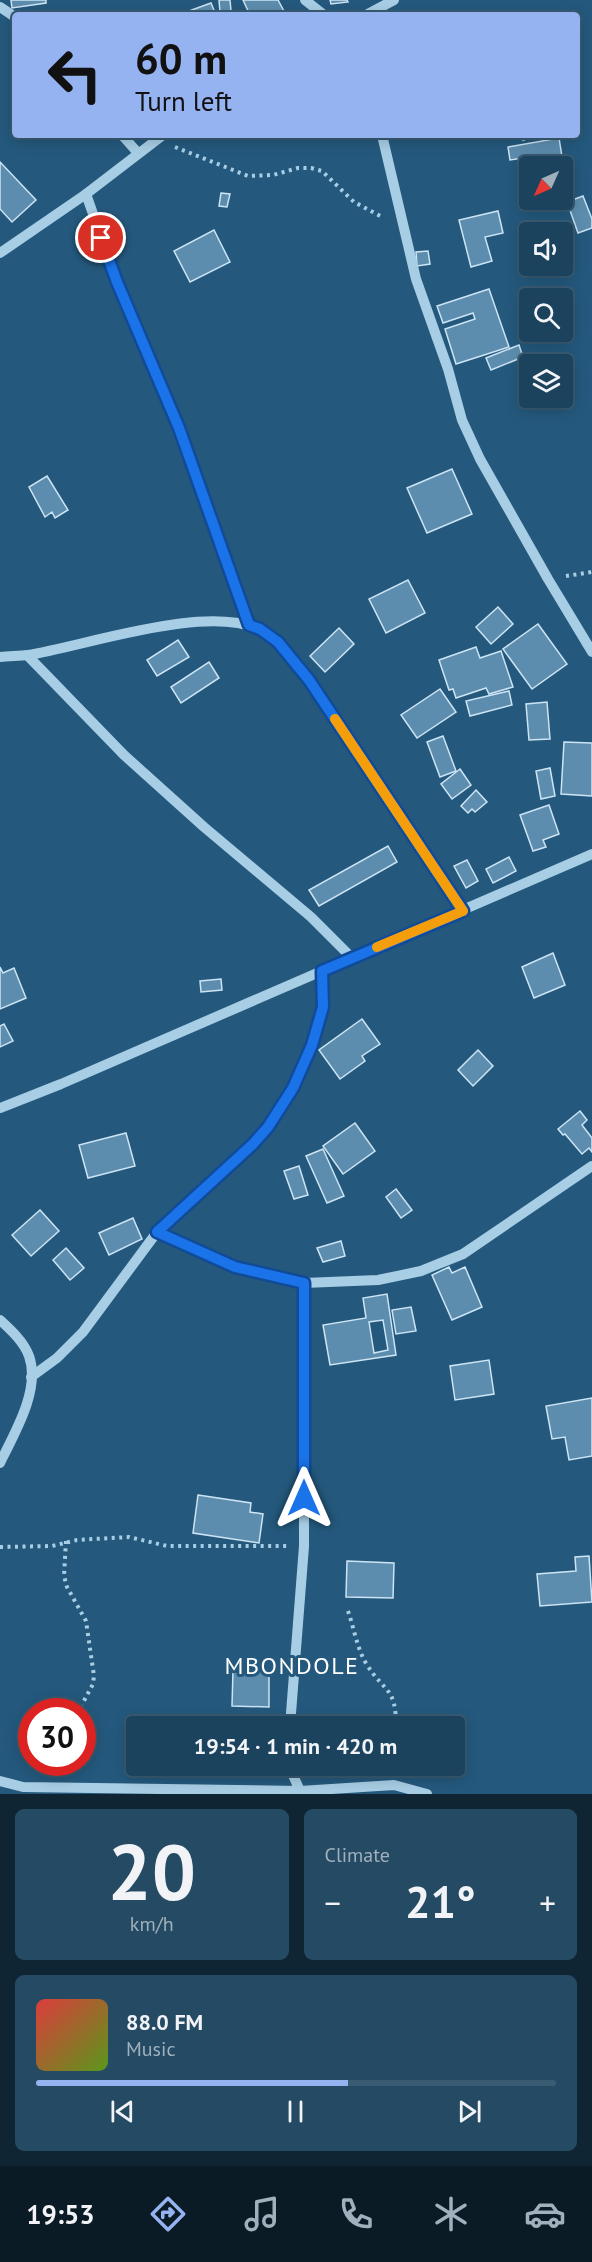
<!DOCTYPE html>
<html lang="en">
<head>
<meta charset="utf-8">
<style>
	body { margin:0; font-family:"PT Sans",sans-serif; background:#244a64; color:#f1f3f6; height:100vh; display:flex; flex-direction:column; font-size:22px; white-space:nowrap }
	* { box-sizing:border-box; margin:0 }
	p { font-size:20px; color:#a0b0bc }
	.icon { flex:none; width:33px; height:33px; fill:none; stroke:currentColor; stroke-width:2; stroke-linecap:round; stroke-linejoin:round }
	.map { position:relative; height:1794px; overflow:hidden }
	.panel { display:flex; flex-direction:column; gap:15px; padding:15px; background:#0f2534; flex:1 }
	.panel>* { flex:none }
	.top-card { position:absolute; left:12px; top:12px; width:568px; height:126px; border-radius:6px; box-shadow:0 3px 15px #0003,0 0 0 2px #395c73; background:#95b2f1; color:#111; overflow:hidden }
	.needle { width:39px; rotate:225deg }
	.tools { position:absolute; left:519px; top:156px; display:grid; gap:12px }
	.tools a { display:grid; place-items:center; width:54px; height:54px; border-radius:6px; background:#1b435e; box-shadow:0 3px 15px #0003,0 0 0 2px #395c73; font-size:30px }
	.speed { position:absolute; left:18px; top:1698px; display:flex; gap:12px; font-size:30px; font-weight:700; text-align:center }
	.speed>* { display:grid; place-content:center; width:78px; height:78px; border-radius:50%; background:#1b435e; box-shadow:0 3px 15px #0003,0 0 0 2px #395c73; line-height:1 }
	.speed .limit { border:9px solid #d22; background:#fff; color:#111 }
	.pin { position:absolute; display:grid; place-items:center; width:51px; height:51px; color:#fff; margin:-26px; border:3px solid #fff; border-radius:50%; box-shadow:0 2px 6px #0007 }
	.me { position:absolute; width:66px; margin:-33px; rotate:0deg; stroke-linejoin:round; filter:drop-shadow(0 0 4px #0008) }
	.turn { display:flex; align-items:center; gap:21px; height:126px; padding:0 24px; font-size:27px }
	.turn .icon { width:78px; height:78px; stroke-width:2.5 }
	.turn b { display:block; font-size:42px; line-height:51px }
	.big { font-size:45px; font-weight:700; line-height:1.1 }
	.panel .tile { flex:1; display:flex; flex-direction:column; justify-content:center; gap:9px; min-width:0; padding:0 21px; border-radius:9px; background:#244a64 }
	.panel .dial { align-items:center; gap:0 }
	.dial b { font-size:78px; line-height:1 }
	.song { display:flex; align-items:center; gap:18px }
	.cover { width:72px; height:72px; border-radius:9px; background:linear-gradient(135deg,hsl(0 70% 55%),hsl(90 70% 35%)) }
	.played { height:6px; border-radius:3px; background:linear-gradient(90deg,#95b2f1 60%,#395c73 60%) }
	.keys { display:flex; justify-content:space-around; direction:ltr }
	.heat { display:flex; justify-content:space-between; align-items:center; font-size:33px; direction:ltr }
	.panel .tiles { flex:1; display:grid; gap:15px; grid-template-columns:1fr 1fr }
	.tile:last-child { grid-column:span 2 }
	.trip { position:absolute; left:126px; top:1716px; width:339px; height:60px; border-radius:6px; background:#1b435e; box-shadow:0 3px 15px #0003,0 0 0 2px #395c73; font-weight:700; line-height:60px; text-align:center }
	.menu { display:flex; height:96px; justify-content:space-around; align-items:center; background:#0b1b26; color:#a0b0bc }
	.menu .icon { width:42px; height:42px }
	.menu .current { color:#95b2f1 }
	.menu b { font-size:27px; color:#f1f3f6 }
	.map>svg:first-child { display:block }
	.building { fill:#5d8dae; stroke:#cce4f4; stroke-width:1.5; fill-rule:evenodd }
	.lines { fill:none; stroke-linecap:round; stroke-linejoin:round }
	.path { stroke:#a8cee5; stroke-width:4; stroke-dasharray:3 4.5; stroke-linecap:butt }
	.minor { stroke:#a8cee5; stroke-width:10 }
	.route-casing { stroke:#114b97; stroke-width:15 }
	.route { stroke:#1a73e8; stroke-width:10 }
	.slow { stroke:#f59e0b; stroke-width:10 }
	.labels { text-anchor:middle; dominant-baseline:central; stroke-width:6; stroke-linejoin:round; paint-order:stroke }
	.quarter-label { font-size:24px; letter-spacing:1.5px; fill:#fff; stroke:#24597d }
</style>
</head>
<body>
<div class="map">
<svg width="592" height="1794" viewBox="0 0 592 1794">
	<rect width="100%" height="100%" fill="#24597d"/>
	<g class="building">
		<path d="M11,0H46V3L12,8Z"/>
		<path d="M219,0H230L231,11L220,12Z"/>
		<path d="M243,0H278L285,13L250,15Z"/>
		<path d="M330,0H347L348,2L331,4Z"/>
		<path d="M211,3L216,15H178Z"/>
		<path d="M521,135H540L523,140Z"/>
		<path d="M559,138L564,169H562V166H555L554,160L539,162L538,156L510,160L508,147Z"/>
		<path d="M0,162L36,200L12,222L0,209Z"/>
		<path d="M221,193L230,194L227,207L219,206Z"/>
		<path d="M583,196L592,219V228L578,233L567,202Z"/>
		<path d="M498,211L503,233L485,237L492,261L471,267L459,220Z"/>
		<path d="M214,230L230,262L190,282L174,251Z"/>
		<path d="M428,251L430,264L417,266L416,252Z"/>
		<path d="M489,289L509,347L456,364L445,329L475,319L473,313L443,323L437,306Z"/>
		<path d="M519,345L523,357L491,370L486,358Z"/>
		<path d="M452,469L472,514L427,533L407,488Z"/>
		<path d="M47,476L68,510L55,518L52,512L45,517L29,487Z"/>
		<path d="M408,580L425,613L386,633L369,599Z"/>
		<path d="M498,607L513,624L491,644L476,627Z"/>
		<path d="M538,624L567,664L532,689L503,649Z"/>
		<path d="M339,628L354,644L325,672L310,656Z"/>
		<path d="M178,640L189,657L157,676L147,660Z"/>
		<path d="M476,647L480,658L501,651L513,687L489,694L486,688L456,698L453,689L449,690L439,660Z"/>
		<path d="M209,662L219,678L181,703L171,687Z"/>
		<path d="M440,689L456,712L417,738L401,715Z"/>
		<path d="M509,691L512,705L470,716L466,701Z"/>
		<path d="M547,702L550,739L529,740L526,704Z"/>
		<path d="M443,736L456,771L440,777L427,742Z"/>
		<path d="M564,742L592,743V796L561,794Z"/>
		<path d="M550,768L555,796L541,799L536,771Z"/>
		<path d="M460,769L471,785L452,799L441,784Z"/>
		<path d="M476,790L487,802L475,812L472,809L468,813L461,806Z"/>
		<path d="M549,805L559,834L543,840L546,847L533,851L520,815Z"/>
		<path d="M388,846L397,862L319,906L309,890Z"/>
		<path d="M509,857L516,871L493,883L486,869Z"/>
		<path d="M467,860L478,881L466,888L454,866Z"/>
		<path d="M553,953L565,985L534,998L522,967Z"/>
		<path d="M0,967L3,973L14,968L26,998L0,1009Z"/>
		<path d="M221,979L222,990L201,992L200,981Z"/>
		<path d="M362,1019L380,1044L362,1056L365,1061L340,1079L319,1050Z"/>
		<path d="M4,1024L13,1041L0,1047V1026Z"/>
		<path d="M478,1050L493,1066L473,1086L458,1070Z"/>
		<path d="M580,1111L587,1120L582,1125L592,1138V1152L589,1148L582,1154L565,1134L563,1135L558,1129Z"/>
		<path d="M355,1123L375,1151L343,1174L323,1146Z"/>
		<path d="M126,1133L135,1166L88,1178L79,1145Z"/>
		<path d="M323,1149L344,1196L327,1203L306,1156Z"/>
		<path d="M299,1166L308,1195L294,1199L284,1171Z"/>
		<path d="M396,1189L412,1210L401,1218L386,1197Z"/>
		<path d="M40,1210L59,1231L31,1256L12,1235Z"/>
		<path d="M133,1218L142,1239L109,1255L99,1233Z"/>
		<path d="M341,1241L345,1256L323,1262L317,1248Z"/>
		<path d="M66,1248L84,1268L70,1280L53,1260Z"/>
		<path d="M449,1267L452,1273L465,1267L482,1307L452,1320L432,1275Z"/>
		<path d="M387,1294L396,1355L330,1365L323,1325L366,1318L363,1298ZM383,1320L388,1350L374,1353L369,1322Z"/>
		<path d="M411,1307L416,1331L396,1334L392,1310Z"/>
		<path d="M489,1360L494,1394L455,1400L450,1366Z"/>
		<path d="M592,1398V1456L569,1460L565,1437L552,1439L546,1406Z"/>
		<path d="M198,1495L251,1503L250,1512L263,1514L259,1543L193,1533Z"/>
		<path d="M589,1556L592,1602L540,1606L537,1574L576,1571L575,1557Z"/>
		<path d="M347,1561L394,1563L393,1598L346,1597Z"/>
		<path d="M233,1670L269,1671V1707L232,1706Z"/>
	</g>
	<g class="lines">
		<g class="path">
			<path d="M175,147L248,176L273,175L298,168H311L322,171L354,202L384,218"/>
			<path d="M566,576L592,572"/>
			<path d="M66,1541L64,1576L67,1587L86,1621L94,1676L93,1684L78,1712"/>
			<path d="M0,1547L52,1546L77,1540L129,1537L167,1546H288"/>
			<path d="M348,1611C354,1628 357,1649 367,1665C385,1693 396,1687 396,1726"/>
		</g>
		<g class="minor">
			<path d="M305,0L324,15"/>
			<path d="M0,7L15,17"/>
			<path d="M366,15L394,0"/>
			<path d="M122,135L138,153"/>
			<path d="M382,135L416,279L448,369L462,420L480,459L548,579L592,652"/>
			<path d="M86,194L117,282L179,428L249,625"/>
			<path d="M0,253L86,194L163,135"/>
			<path d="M27,655L124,755L204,827L311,917L352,958"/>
			<path d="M0,657C9,656 19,656 28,655C85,646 210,602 262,631C282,642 295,662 309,680L463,911"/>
			<path d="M0,1108L61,1084L592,854"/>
			<path d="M157,1232L235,1267L304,1283L378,1280L421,1271L463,1254L592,1166"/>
			<path d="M0,1320C11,1330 24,1342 29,1356C41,1390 14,1434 0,1463"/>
			<path d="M31,1377L57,1358L83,1332L157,1232L253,1144L268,1127L293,1088L312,1045L323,1007L322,971"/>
			<path d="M290,1726L304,1546V1283"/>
			<path d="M289,1766L300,1791"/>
			<path d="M0,1781L23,1787L300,1791L394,1785L427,1794"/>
		</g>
	</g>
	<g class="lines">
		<g class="route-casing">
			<path id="route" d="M101,238L117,282L179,428L249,625L260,629L278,642L309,680L463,911L322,971L323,1007L312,1045L293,1088L268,1127L253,1144L157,1232L235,1267L304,1283V1498"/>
		</g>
		<use href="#route" class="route"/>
		<path class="slow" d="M335,719L463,911L377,947"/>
	</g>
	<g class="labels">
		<g class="quarter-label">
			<text x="292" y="1665">MBONDOLE</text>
		</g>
	</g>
</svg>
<div class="tools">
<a><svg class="needle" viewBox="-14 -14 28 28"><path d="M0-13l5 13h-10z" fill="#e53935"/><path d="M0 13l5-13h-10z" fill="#a0b0bc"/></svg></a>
<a><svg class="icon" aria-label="sound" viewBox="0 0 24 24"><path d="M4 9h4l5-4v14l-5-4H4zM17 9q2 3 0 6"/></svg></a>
<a><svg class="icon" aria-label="search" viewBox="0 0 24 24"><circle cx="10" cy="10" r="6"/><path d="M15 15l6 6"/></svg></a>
<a><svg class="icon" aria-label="layers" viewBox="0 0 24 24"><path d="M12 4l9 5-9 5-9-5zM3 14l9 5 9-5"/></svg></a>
</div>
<div class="speed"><div class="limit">30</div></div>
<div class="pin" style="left:101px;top:238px;background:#d93025"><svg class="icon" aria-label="arrive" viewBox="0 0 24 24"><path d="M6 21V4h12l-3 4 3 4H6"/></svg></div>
<svg class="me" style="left:304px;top:1498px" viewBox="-20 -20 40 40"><path d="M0-17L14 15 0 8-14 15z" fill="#1a73e8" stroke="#fff" stroke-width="4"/></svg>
<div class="trip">19:54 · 1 min · 420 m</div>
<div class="top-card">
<div class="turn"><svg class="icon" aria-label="left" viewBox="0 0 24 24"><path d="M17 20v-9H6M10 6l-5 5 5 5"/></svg><div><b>60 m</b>Turn left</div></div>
</div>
</div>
<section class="panel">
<div class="tiles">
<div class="tile dial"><b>20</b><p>km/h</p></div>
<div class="tile"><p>Climate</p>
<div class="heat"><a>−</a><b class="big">21°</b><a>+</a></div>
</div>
<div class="tile">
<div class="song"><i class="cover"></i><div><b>88.0 FM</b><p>Music</p></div></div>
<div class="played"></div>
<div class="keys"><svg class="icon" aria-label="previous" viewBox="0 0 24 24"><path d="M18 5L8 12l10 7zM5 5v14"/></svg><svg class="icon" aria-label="pause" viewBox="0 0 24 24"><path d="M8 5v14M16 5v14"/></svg><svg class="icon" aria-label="next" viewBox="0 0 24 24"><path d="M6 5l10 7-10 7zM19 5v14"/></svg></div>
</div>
</div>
</section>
<nav class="menu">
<b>19:53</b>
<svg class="icon current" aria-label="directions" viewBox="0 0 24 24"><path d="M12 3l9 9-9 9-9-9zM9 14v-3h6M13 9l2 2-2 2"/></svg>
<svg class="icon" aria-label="music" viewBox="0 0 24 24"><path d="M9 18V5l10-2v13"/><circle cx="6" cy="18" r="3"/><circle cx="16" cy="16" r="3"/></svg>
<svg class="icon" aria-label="phone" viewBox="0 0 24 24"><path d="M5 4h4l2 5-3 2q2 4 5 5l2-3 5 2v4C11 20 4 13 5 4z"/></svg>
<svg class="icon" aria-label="climate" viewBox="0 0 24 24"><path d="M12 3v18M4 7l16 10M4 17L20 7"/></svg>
<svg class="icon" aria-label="car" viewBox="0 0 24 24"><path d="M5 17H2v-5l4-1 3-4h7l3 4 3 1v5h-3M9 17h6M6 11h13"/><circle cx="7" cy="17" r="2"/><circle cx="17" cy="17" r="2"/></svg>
</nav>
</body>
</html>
